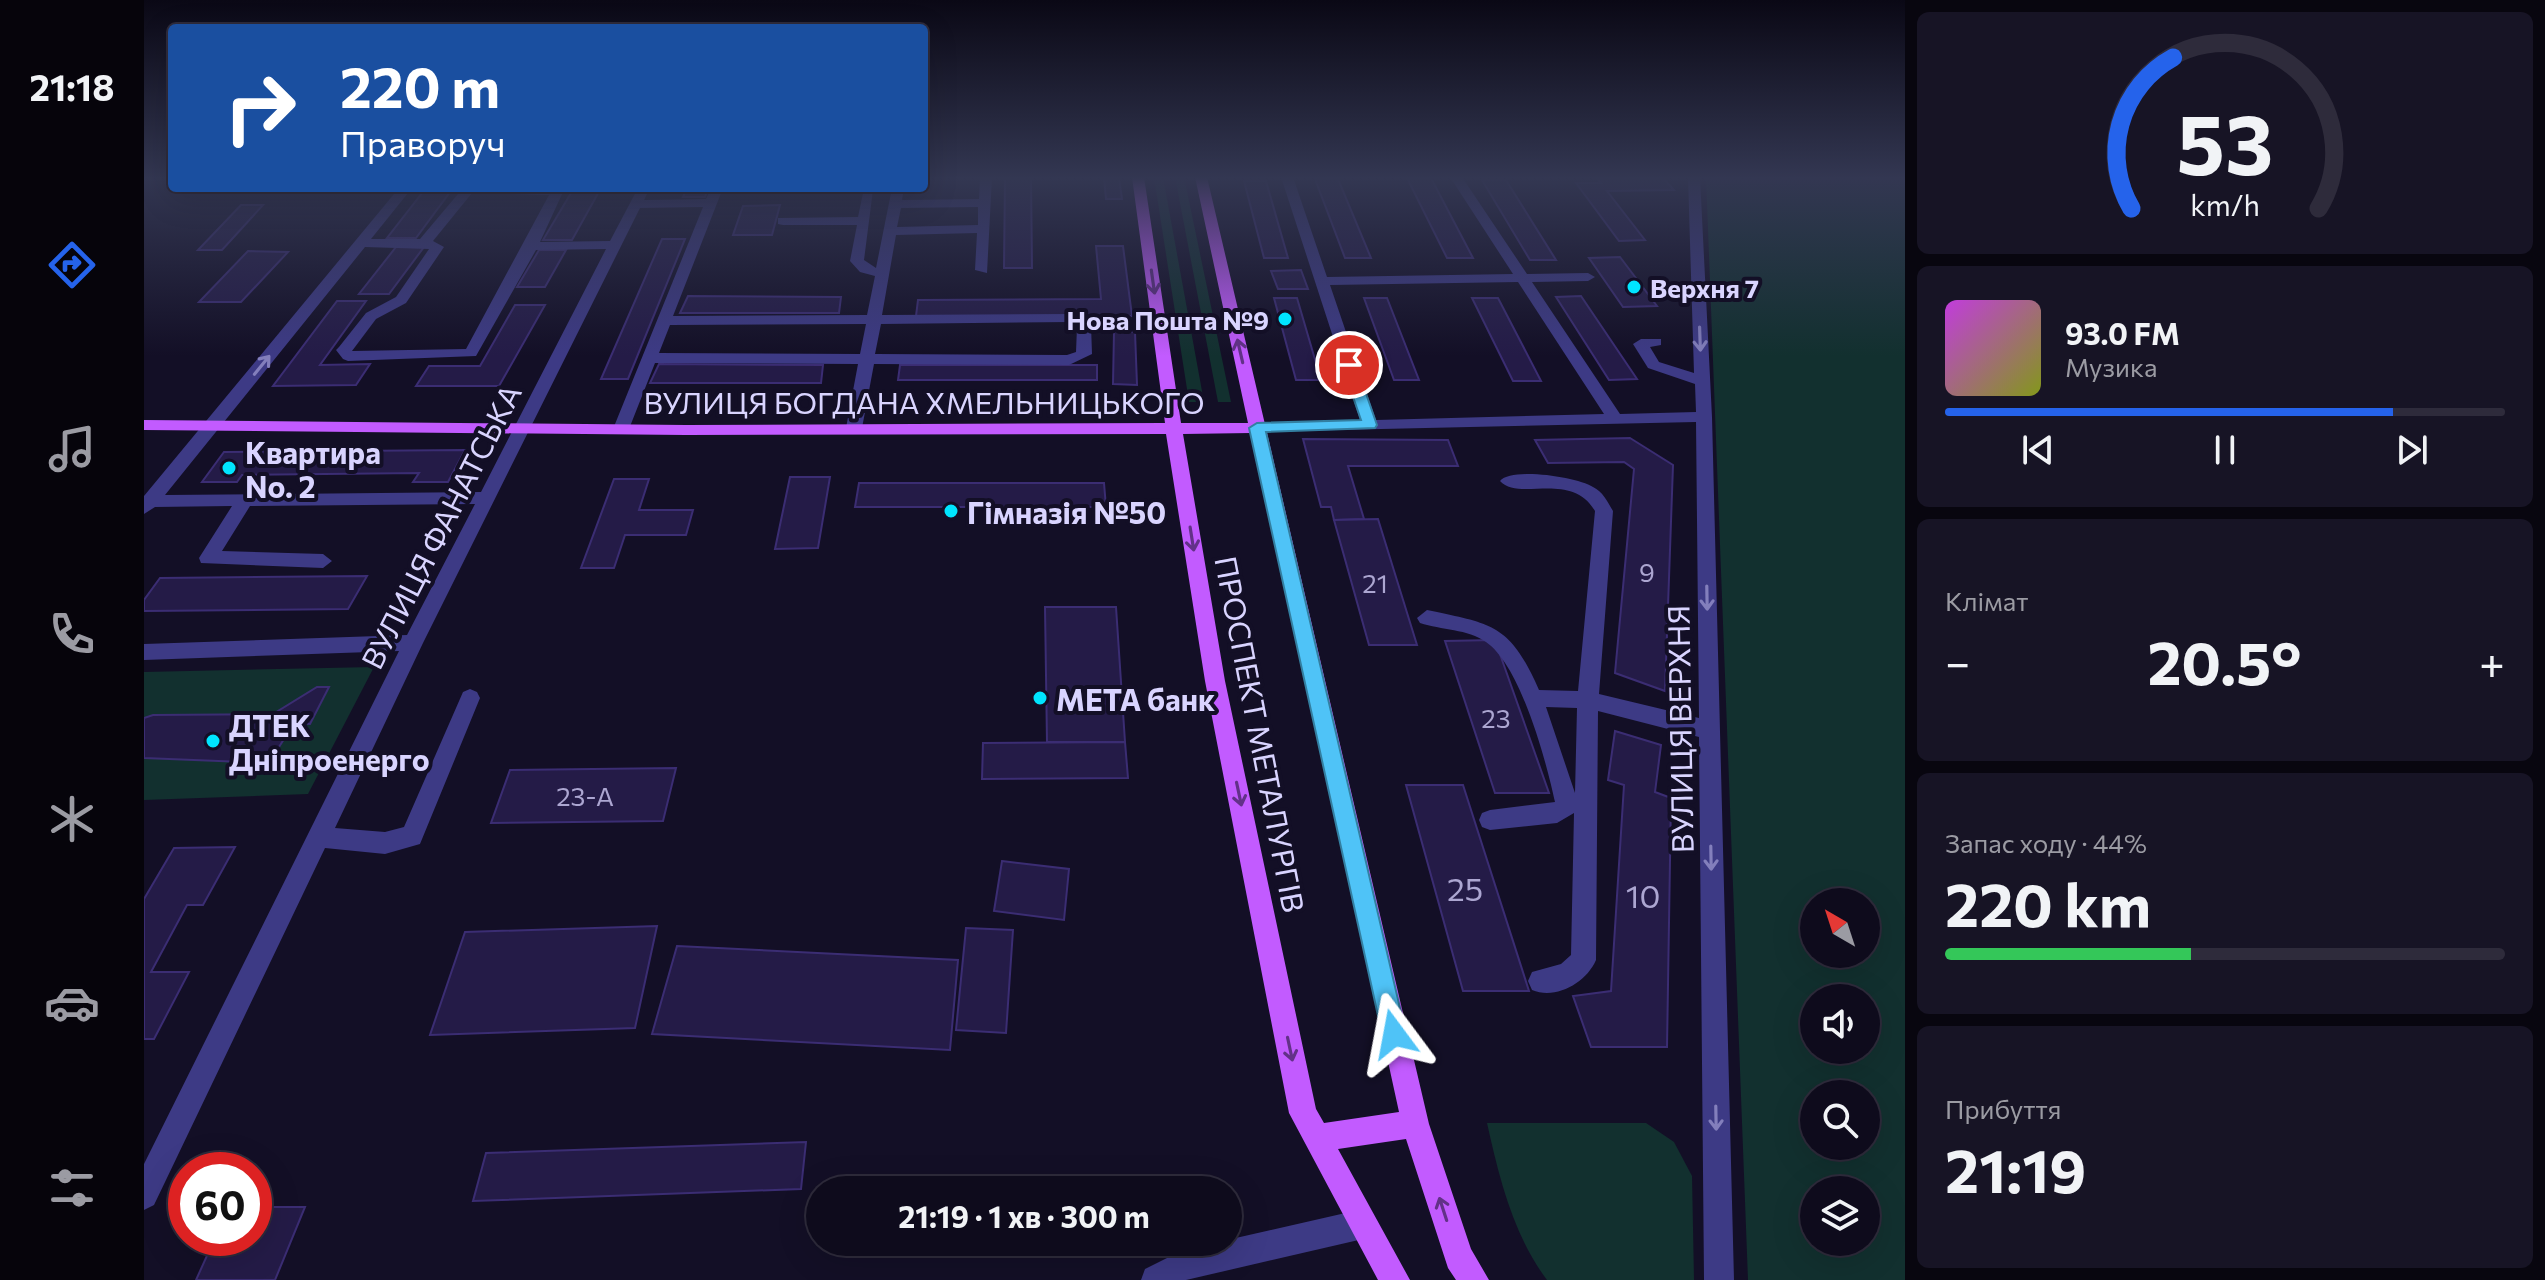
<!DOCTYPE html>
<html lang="uk">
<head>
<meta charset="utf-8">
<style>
	body { margin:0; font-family:Commissioner,sans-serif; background:#171425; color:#f1f3f6; height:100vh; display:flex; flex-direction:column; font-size:30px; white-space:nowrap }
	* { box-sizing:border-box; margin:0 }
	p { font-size:26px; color:#9b9ba3 }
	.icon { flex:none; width:44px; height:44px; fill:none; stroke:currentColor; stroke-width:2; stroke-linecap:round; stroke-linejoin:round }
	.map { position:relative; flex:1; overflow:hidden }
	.details { display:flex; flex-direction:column; gap:12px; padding:12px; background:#08060f; width:640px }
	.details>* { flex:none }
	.top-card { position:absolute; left:24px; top:24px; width:760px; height:168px; border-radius:8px; box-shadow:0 8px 32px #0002,0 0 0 2px #2e2b3b; background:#1a4fa0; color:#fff; overflow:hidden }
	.needle { width:52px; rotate:321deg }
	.fabs { position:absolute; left:1656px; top:888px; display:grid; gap:16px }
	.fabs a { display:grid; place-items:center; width:80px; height:80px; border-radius:50%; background:#0e0b1c; box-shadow:0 8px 32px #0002,0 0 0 2px #2e2b3b; font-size:40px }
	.speed { position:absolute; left:24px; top:1152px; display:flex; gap:16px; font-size:40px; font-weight:700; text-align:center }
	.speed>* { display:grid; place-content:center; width:104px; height:104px; border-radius:50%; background:#0e0b1c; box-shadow:0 8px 32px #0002,0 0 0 2px #2e2b3b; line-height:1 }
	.speed .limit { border:12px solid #d22; background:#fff; color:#111 }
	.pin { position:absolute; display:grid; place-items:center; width:68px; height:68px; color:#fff; margin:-34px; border:4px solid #fff; border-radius:50%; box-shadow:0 2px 8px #0007 }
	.me { position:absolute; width:88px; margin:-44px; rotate:347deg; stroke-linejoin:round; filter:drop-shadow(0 0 6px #0008) }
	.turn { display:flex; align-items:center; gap:28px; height:168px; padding:0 40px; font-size:36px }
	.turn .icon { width:104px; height:104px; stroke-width:2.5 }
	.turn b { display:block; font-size:56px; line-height:68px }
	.big { font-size:60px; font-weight:700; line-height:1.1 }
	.details .widget { flex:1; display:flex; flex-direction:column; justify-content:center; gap:12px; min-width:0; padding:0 28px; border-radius:12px; background:#171425 }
	.details .dial { align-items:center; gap:0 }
	.dial svg { height:208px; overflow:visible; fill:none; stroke:#2e2b3b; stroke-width:7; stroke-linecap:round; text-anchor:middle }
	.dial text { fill:#f1f3f6; stroke:none }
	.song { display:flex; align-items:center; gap:24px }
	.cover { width:96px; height:96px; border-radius:12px; background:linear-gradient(135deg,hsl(290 70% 55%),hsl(70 70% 35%)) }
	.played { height:8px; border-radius:4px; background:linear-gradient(90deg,#2563eb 80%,#2e2b3b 80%) }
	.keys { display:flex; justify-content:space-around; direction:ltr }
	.heat { display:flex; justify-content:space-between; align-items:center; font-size:44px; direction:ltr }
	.charge { height:12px; border-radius:6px; background:linear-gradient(90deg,#34c759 44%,#2e2b3b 0) }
	.trip { position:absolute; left:662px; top:1176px; width:436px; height:80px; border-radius:40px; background:#0e0b1c; box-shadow:0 8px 32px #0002,0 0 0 2px #2e2b3b; font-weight:700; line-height:80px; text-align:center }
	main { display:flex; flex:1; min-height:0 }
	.dock { display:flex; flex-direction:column; width:144px; justify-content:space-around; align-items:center; background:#06040b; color:#9b9ba3 }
	.dock .icon { width:56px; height:56px }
	.dock .active { color:#2563eb }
	.dock b { font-size:36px; color:#f1f3f6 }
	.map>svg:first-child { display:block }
	.green { fill:#12302f; fill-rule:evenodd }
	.building { fill:#241b47; stroke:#3b2d73; stroke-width:2 }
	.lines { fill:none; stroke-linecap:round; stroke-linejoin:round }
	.minor { fill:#3d3a85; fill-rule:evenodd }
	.major { fill:#c25bff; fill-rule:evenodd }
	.oneway { stroke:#623188 }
	.oneway2 { stroke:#837fbc }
	.route { fill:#4fc3f7; stroke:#337fa1; stroke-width:2 }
	.poi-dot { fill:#00e5ff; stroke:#130f26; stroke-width:3 }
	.labels { text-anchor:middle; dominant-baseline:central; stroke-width:8; stroke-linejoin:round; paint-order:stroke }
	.far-poi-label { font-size:26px; font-weight:bold; fill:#d9d4ff; stroke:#130f26; text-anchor:start }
	.number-label { font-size:26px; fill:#aca6d1 }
	.street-label { font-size:30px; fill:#d9d4ff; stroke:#130f26 }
	.poi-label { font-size:30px; font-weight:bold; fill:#d9d4ff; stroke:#130f26; text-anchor:start }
	.near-number-label { font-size:32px; fill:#aca6d1 }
</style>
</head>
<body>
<main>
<nav class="dock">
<b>21:18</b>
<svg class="icon active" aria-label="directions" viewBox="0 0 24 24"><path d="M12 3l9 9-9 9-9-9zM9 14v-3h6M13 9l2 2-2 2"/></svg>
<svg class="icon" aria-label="music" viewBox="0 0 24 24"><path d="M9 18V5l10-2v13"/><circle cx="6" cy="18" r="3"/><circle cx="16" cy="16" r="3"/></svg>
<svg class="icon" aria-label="phone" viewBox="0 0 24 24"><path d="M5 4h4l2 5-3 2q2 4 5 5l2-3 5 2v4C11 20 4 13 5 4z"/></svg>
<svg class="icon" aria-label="climate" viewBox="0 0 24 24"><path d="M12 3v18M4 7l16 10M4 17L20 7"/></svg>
<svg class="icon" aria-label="car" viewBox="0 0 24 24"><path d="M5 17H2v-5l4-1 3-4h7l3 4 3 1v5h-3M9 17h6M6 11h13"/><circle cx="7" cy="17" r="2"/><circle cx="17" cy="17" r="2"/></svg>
<svg class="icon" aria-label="filters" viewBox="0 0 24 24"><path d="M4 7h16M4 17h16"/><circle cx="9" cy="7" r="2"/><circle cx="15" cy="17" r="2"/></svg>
</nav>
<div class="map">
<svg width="1761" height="1280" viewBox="0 0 1761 1280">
	<rect width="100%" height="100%" fill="#130f26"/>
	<g class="green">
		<path d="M1010,177H1019L1060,402H1045Z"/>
		<path d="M1031,177H1040L1087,402H1074Z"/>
		<path d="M1562,177H1738L1761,180V1280H1604ZM1670,902H1722V954H1670ZM1670,998H1722V1050H1670ZM1670,1094H1722V1146H1670ZM1670,1190H1722V1242H1670Z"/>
		<path d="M230,667L164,794L0,800V672Z"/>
		<path d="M1343,1123H1502L1530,1142L1548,1176L1550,1280H1403C1369,1235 1355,1177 1343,1123Z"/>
	</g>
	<g class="building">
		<path d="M861,177H887L888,268H860Z"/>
		<path d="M960,177H975L978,199H962Z"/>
		<path d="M1263,178H1287L1329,258H1303Z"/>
		<path d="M1453,178H1519L1530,190L1463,191L1501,240L1475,241L1432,183H1457Z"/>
		<path d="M1171,179H1194L1227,258H1201Z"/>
		<path d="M1338,180H1362L1412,260H1386Z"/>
		<path d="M1100,181H1122L1144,258H1120Z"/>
		<path d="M282,188H309L272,238H243Z"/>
		<path d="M430,188H457L428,240H399Z"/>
		<path d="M543,188H564L561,197H539Z"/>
		<path d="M97,205H119L78,250H54Z"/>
		<path d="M636,205L628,235H589L599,206Z"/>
		<path d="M518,239H541L484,379H457Z"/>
		<path d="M952,246H979L988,316H772L774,300L957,299Z"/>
		<path d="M252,247H280L245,294H215Z"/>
		<path d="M395,250H422L401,287H373Z"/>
		<path d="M104,251L144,252L97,302H55Z"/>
		<path d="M1476,257L1513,306L1479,307L1445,258Z"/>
		<path d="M1157,270L1164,289H1134L1127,271Z"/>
		<path d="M544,296L697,297L695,313H536Z"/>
		<path d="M1437,296L1493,379L1465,380L1412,297Z"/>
		<path d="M1130,298H1153L1177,380H1152Z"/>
		<path d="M1220,298H1243L1275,380H1250Z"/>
		<path d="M1328,298H1354L1397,381H1369Z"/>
		<path d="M193,301H222L176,365L226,364L212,385L129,386Z"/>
		<path d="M371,305H401L355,386H272L285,366H336Z"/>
		<path d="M970,332H991L993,385L969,384Z"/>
		<path d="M515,364L679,365L677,383H506Z"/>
		<path d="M756,365H953V380H754Z"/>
		<path d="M1486,438L1529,465L1521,691L1471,673L1490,469L1480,462L1404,463L1391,440Z"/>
		<path d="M1159,439L1304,440L1314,466H1204L1220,519L1190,520L1187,507H1177Z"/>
		<path d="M321,450L304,482H269L275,473L98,475L93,482H58L80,452Z"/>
		<path d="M646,477H686L674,548L631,549Z"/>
		<path d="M470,479H505L495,510H549L542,535H481L470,568H437Z"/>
		<path d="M715,483H960L962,507H711Z"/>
		<path d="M1234,519L1273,645H1225L1190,520Z"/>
		<path d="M223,576L204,609L0,611V600L16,578Z"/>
		<path d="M901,607H972L981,742H903Z"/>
		<path d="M1351,640L1405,793H1351L1301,641Z"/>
		<path d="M173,687H185L166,724L150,723L125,763L0,758V718L9,715L129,714Z"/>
		<path d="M1471,731L1517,745L1511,792L1527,798L1523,1047H1447L1429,996L1467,991L1480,785L1464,780Z"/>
		<path d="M981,742L984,778L838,779L839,743Z"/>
		<path d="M532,768L519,821L347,823L366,770Z"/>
		<path d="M1262,785H1319L1385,991H1319Z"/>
		<path d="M91,847L59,905H43L7,972H45L10,1039H0V899L30,848Z"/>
		<path d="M858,861L925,869L920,920L850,911Z"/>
		<path d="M513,926L491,1028L286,1035L321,932Z"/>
		<path d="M822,928L869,930L862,1033L812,1030Z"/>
		<path d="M533,946L814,960L806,1050L508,1034Z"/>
		<path d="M662,1142L657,1189L329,1201L342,1153Z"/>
		<path d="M110,1207H161L131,1280H52L71,1238H110Z"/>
	</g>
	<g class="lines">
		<g class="minor">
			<path d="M836,177H848L843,273L831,270L833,233L752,235L738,315L929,314L947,325L948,354L925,365L730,364L718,428L710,433L702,428L714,364L511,363L485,429L477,434L471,433L469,429L559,207L496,208L279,643L191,828L241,832L260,827L319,692L326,689L333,692L336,698L276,844L241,854L181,848L10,1205L0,1210V1164L255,651L0,660V644L263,635L331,504L106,506L78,551L179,554L188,561L179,568L57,563L55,558L88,506L11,507L0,514V496L255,188H268L227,239H276L319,188L417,189L419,192L396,242L466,241L494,188H506L500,200L562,199L567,188H579L529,316L723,315L731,276L716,272L706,261L713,225H639L634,224V218L714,217L719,193L729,190L720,260L732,268L748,188H760L758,200L835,199ZM328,193L405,195L322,349L208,351L232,319L262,303L300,247L289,241ZM834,207V225L753,227L757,208ZM221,247L285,249L252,297L222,313L195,347L192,350L199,359L204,361L332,356L392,250L462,249L337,492L21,495ZM926,322L933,327L932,352L923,355L731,354L737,324ZM722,324L716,354L515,353L526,325Z"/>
			<path d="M1137,177H1149L1183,277L1369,274L1306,177H1318L1383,274L1444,273L1451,277L1444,281L1388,282L1476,414L1552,412L1551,384L1504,368L1489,344L1497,339H1517V345L1506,347L1515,362L1550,373L1544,177H1556L1568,417L1590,1280H1560L1555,737L1454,711L1452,960C1442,983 1412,1000 1388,990L1384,981L1388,972L1417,964L1427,955L1430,813L1413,823L1346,830L1338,827L1335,820L1338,813L1346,810L1411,802C1402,761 1377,666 1342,642C1324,629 1297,630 1276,623L1273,618L1283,610C1349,624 1366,624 1395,690L1434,691L1451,511C1427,470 1375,502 1356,481C1368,467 1433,477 1449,487C1459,492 1463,501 1469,511L1455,694L1555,718L1552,422L1107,432V424L1113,423L1216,420ZM1374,282L1460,414L1232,420L1186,285ZM1402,707L1433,708L1431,793Z"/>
			<path d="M1219,1209L1229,1214L1234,1224L1229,1234L1219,1239L1042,1280H997L1001,1269L1039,1250Z"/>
		</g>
		<path class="major" d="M988,177H1000L1037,423H1104L1051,177H1063L1285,1124L1327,1249L1345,1280H1312L1304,1268L1262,1139L1194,1149L1266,1280H1234L1145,1113L1061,681L1022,434L542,435L0,430V420L542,425L1021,423ZM1107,433L1255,1112L1180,1123L1172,1109L1081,681L1039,434Z"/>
	</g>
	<defs><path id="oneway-shaft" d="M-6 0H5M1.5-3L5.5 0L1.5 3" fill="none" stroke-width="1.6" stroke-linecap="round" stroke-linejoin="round" transform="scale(2)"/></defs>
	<g class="oneway">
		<use href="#oneway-shaft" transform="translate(1009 282) rotate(82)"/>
		<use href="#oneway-shaft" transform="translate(1096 351) rotate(-103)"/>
		<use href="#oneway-shaft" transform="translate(1048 539) rotate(81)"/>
		<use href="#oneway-shaft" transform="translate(1095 794) rotate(78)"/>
		<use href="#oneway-shaft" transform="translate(1146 1049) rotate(78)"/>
		<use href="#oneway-shaft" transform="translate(1299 1209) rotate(-108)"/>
	</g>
	<g class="oneway2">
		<use href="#oneway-shaft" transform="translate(1556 339) rotate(88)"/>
		<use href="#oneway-shaft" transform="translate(118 365) rotate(-51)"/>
		<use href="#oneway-shaft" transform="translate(1563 598) rotate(89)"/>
		<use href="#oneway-shaft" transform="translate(1567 858) rotate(89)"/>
		<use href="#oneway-shaft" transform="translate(1572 1118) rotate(89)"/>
	</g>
	<linearGradient id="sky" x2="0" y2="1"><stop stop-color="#0a0815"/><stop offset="0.5" stop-color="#333752"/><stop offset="1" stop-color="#333752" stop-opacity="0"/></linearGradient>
	<rect width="1761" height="356" fill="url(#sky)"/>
	<path class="route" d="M1200,362L1212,365L1233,425L1231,428L1122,432L1262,1034L1259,1042L1250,1046L1242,1042L1238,1034L1105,428L1113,423L1217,420L1198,365Z"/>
	<g class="poi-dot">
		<circle cx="1490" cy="287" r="8"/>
		<circle cx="1141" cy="319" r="8"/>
		<circle cx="85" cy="468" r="8"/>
		<circle cx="807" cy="511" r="8"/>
		<circle cx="896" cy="698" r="8"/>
		<circle cx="69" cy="741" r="8"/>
	</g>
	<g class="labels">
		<g class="far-poi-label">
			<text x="1506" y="287">Верхня 7</text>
			<text x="1125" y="319" text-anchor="end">Нова Пошта №9</text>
		</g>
		<g class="number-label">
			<text x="1503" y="571">9</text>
			<text x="1231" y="582">21</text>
			<text x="1352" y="717">23</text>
			<text x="441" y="795">23-А</text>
		</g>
		<g class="street-label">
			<text x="780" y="401">ВУЛИЦЯ БОГДАНА ХМЕЛЬНИЦЬКОГО</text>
			<text transform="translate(296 526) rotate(-63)">ВУЛИЦЯ ФАНАТСЬКА</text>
			<text transform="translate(1535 729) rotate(-91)">ВУЛИЦЯ ВЕРХНЯ</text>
			<text transform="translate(1117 734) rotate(79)">ПРОСПЕКТ МЕТАЛУРГІВ</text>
		</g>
		<g class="poi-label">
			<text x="101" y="451">Квартира<tspan x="101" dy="34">No. 2</tspan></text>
			<text x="823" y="511">Гімназія №50</text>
			<text x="912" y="698">МЕТА банк</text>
			<text x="85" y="724">ДТЕК<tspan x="85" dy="34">Дніпроенерго</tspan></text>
		</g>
		<g class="near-number-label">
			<text x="1321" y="888">25</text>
			<text x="1499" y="895">10</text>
		</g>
	</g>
</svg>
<div class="fabs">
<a><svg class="needle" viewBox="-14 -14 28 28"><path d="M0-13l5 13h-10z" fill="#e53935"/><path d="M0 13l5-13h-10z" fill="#9b9ba3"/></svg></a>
<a><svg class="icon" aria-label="sound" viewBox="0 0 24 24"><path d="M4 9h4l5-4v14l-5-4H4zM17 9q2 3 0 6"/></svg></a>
<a><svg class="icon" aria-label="search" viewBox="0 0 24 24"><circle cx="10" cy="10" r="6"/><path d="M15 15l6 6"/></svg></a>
<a><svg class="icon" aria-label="layers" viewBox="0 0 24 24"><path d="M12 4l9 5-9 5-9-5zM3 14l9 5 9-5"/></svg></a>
</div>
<div class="speed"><div class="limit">60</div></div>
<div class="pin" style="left:1205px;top:365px;background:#d93025"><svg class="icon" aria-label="arrive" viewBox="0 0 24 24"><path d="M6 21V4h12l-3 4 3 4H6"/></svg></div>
<svg class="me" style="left:1250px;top:1034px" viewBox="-20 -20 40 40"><path d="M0-17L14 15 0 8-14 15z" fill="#4fc3f7" stroke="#fff" stroke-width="4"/></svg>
<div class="trip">21:19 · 1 хв · 300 m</div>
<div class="top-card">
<div class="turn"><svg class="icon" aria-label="right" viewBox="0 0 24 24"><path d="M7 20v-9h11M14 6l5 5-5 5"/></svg><div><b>220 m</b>Праворуч</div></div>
</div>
</div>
<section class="details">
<div class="widget dial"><svg viewBox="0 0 100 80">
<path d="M14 69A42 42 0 1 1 86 69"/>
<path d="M14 69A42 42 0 0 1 30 11" stroke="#2563eb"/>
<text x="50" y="56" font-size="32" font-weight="700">53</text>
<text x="50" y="72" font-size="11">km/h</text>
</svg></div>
<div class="widget">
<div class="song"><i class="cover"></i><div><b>93.0 FM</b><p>Музика</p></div></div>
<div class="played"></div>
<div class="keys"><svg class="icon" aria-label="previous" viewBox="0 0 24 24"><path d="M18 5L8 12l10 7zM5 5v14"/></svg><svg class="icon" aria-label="pause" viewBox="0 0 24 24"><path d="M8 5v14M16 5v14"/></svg><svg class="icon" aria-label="next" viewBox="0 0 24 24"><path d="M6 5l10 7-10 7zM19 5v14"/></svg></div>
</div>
<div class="widget"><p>Клімат</p>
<div class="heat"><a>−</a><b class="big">20.5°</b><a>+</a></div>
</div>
<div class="widget"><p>Запас ходу · 44%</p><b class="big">220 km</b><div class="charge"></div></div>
<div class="widget"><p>Прибуття</p><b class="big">21:19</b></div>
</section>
</main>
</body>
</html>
